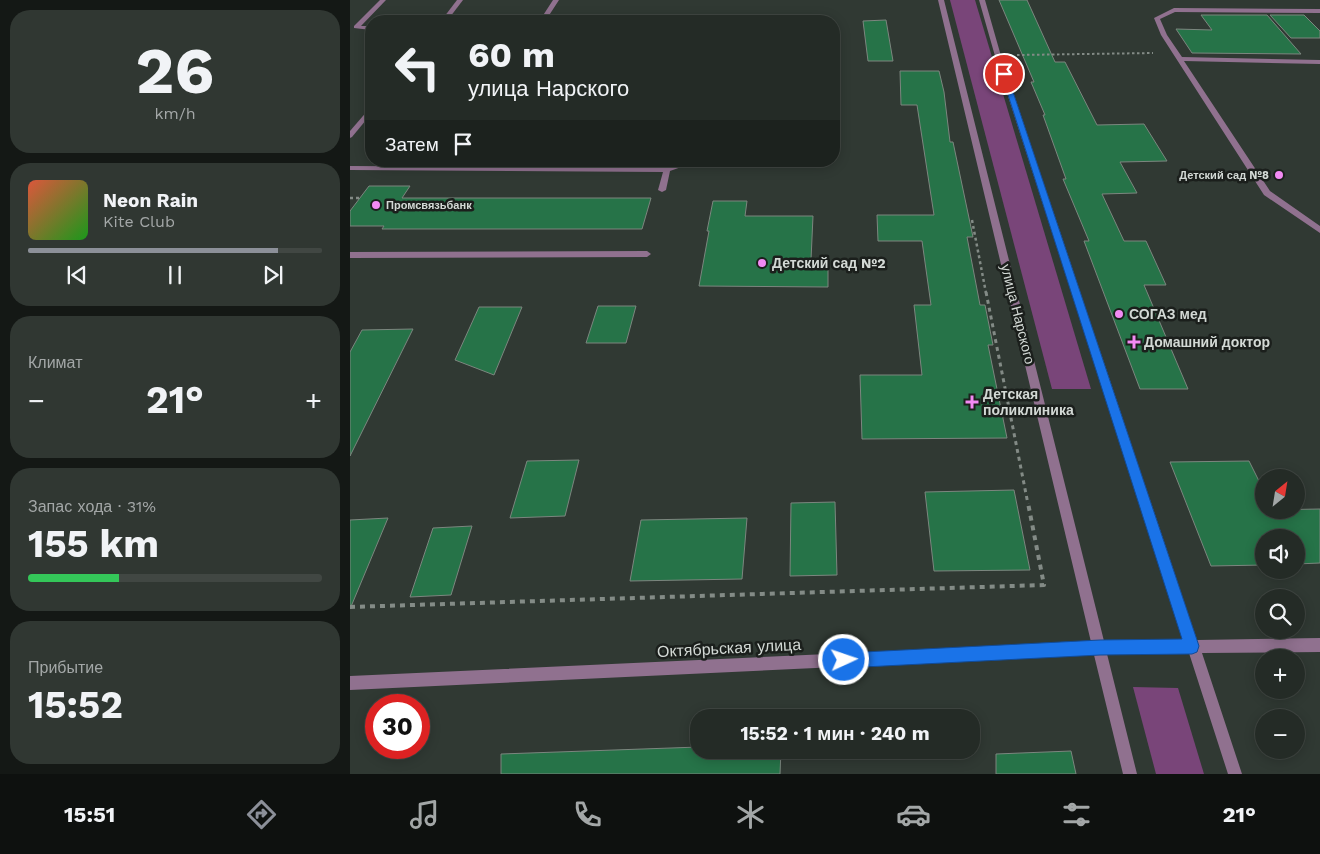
<!DOCTYPE html>
<html lang="ru">
<head>
<meta charset="utf-8">
<style>
	body { margin:0; font-family:"Work Sans",sans-serif; background:#303732; color:#f1f3f6; height:100vh; display:flex; flex-direction:column; font-size:19px; white-space:nowrap }
	* { box-sizing:border-box; margin:0 }
	p { font-size:16px; color:#a3a7a7 }
	.icon { flex:none; width:28px; height:28px; fill:none; stroke:currentColor; stroke-width:2; stroke-linecap:round; stroke-linejoin:round }
	.map { position:relative; flex:1; overflow:hidden }
	.panel { display:flex; flex-direction:column; gap:10px; padding:10px; background:#141815; width:350px }
	.panel>* { flex:none }
	.hud { position:absolute; left:15px; top:15px; width:475px; height:152px; border-radius:20px; box-shadow:0 2px 12px #0003,0 0 0 1px #414743; background:#242b26; color:#f1f3f6; overflow:hidden }
	.needle { width:32px; rotate:30deg }
	.controls { position:absolute; left:905px; top:469px; display:grid; gap:10px }
	.controls a { display:grid; place-items:center; width:50px; height:50px; border-radius:50%; background:#242b26; box-shadow:0 2px 12px #0003,0 0 0 1px #414743; font-size:25px }
	.speed { position:absolute; left:15px; top:694px; display:flex; gap:10px; font-size:25px; font-weight:700; text-align:center }
	.speed>* { display:grid; place-content:center; width:65px; height:65px; border-radius:50%; background:#242b26; box-shadow:0 2px 12px #0003,0 0 0 1px #414743; line-height:1 }
	.speed .limit { border:8px solid #d22; background:#fff; color:#111 }
	.pin { position:absolute; display:grid; place-items:center; width:42px; height:42px; color:#fff; margin:-21px; border:2px solid #fff; border-radius:50%; box-shadow:0 1px 5px #0007 }
	.me { position:absolute; width:55px; margin:-28px; rotate:87deg; stroke-linejoin:round; filter:drop-shadow(0 0 4px #0008) }
	.turn { display:flex; align-items:center; gap:18px; height:105px; padding:0 20px; font-size:22px }
	.turn .icon { width:65px; height:65px; stroke-width:2.5 }
	.turn b { display:block; font-size:35px; line-height:42px }
	.then { display:flex; align-items:center; height:48px; padding:0 20px; background:#0003; gap:10px; font-size:19px }
	.big { font-size:38px; font-weight:700; line-height:1.1 }
	.panel .card { flex:1; display:flex; flex-direction:column; justify-content:center; gap:8px; min-width:0; padding:0 18px; border-radius:20px; background:#303732 }
	.panel .dial { align-items:center; gap:0 }
	.dial b { font-size:65px; line-height:1 }
	.song { display:flex; align-items:center; gap:15px }
	.cover { width:60px; height:60px; border-radius:8px; background:linear-gradient(135deg,hsl(10 70% 55%),hsl(120 70% 35%)) }
	.played { height:5px; border-radius:2px; background:linear-gradient(90deg,#8c9099 85%,#414743 85%) }
	.keys { display:flex; justify-content:space-around; direction:ltr }
	.heat { display:flex; justify-content:space-between; align-items:center; font-size:28px; direction:ltr }
	.charge { height:8px; border-radius:4px; background:linear-gradient(90deg,#34c759 31%,#414743 0) }
	.trip { position:absolute; left:340px; top:709px; width:290px; height:50px; border-radius:20px; background:#242b26; box-shadow:0 2px 12px #0003,0 0 0 1px #414743; font-weight:700; line-height:50px; text-align:center }
	.menu { display:flex; height:80px; justify-content:space-around; align-items:center; background:#0e110f; color:#a3a7a7 }
	.menu .icon { width:35px; height:35px }
	.menu .current { color:#8c9099 }
	.menu b { font-size:22px; color:#f1f3f6 }
	main { display:flex; flex:1; min-height:0 }
	.map>svg:first-child { display:block }
	.green { fill:#794579 }
	.building { fill:#267348; stroke:#7c867f }
	.lines { fill:none; stroke-linecap:round; stroke-linejoin:round }
	.path-far3 { stroke:#838b86; stroke-width:2; stroke-dasharray:2.5 2.5; stroke-linecap:butt }
	.path-far2 { stroke:#838b86; stroke-width:2.5; stroke-dasharray:3 3; stroke-linecap:butt }
	.path-far1 { stroke:#838b86; stroke-width:3; stroke-dasharray:4 4; stroke-linecap:butt }
	.path { stroke:#838b86; stroke-width:4; stroke-dasharray:5 5; stroke-linecap:butt }
	.lane { fill:#90718f; fill-rule:evenodd }
	.street { fill:#90718f; fill-rule:evenodd }
	.route { fill:#1a73e8; stroke:#114b97 }
	.poi-dot { fill:#f28af3; stroke:#1b1f1c; stroke-width:2 }
	.labels { text-anchor:middle; dominant-baseline:central; stroke-width:5; stroke-linejoin:round; paint-order:stroke }
	.far-poi-label { font-size:11px; font-weight:bold; fill:#d3d9d5; stroke:#1b1f1c; text-anchor:end }
	.poi-label { font-size:14px; font-weight:bold; fill:#d3d9d5; stroke:#1b1f1c; text-anchor:start }
	.street-label { font-size:14px; fill:#d3d9d5; stroke:#1b1f1c }
	.near-street-label { font-size:16px; fill:#d3d9d5; stroke:#1b1f1c }
</style>
</head>
<body>
<main>
<section class="panel">
<div class="card dial"><b>26</b><p>km/h</p></div>
<div class="card">
<div class="song"><i class="cover"></i><div><b>Neon Rain</b><p>Kite Club</p></div></div>
<div class="played"></div>
<div class="keys"><svg class="icon" aria-label="previous" viewBox="0 0 24 24"><path d="M18 5L8 12l10 7zM5 5v14"/></svg><svg class="icon" aria-label="pause" viewBox="0 0 24 24"><path d="M8 5v14M16 5v14"/></svg><svg class="icon" aria-label="next" viewBox="0 0 24 24"><path d="M6 5l10 7-10 7zM19 5v14"/></svg></div>
</div>
<div class="card"><p>Климат</p>
<div class="heat"><a>−</a><b class="big">21°</b><a>+</a></div>
</div>
<div class="card"><p>Запас хода · 31%</p><b class="big">155 km</b><div class="charge"></div></div>
<div class="card"><p>Прибытие</p><b class="big">15:52</b></div>
</section>
<div class="map">
<svg width="970" height="774" viewBox="0 0 970 774">
	<rect width="100%" height="100%" fill="#303933"/>
	<g class="green">
		<path d="M600,0H625L741,389H702Z"/>
		<path d="M783,687L828,688L854,774H806Z"/>
	</g>
	<g class="building">
		<path d="M649,0H677L705,62H715L747,125L794,124L817,161L770,162L787,193L752,194L774,241H796L816,285H794L838,389H790L734,241H739L713,179H716L693,115H695L681,82H684Z"/>
		<path d="M851,15H917L951,54L842,53L826,29L862,30Z"/>
		<path d="M920,15H954L970,31V38H941Z"/>
		<path d="M536,20L543,61H518L513,21Z"/>
		<path d="M550,71H589L594,92L600,142H603L623,237H617L630,305H635L643,345H638L657,438L512,439L510,375H572L564,305H581L572,241H528L527,215H584L567,105H551Z"/>
		<path d="M19,186H60L52,198H301L292,229H32L34,226H0V211Z"/>
		<path d="M363,201H397L395,216H463L461,260H478V287L349,286L359,231H357Z"/>
		<path d="M248,306H286L276,343H236Z"/>
		<path d="M129,307H172L144,375L105,360Z"/>
		<path d="M63,329L0,456V352L12,330Z"/>
		<path d="M229,460L215,516L160,518L177,461Z"/>
		<path d="M899,461L914,491V510L970,509V563L946,564V538H914V565L861,566L820,462Z"/>
		<path d="M664,490L680,570L584,571L575,492Z"/>
		<path d="M485,502L487,575L440,576L441,503Z"/>
		<path d="M38,518L0,609V520Z"/>
		<path d="M397,518L392,579L280,581L291,520Z"/>
		<path d="M122,526L101,595L60,597L83,528Z"/>
		<path d="M349,747V750H431L430,774H151V754Z"/>
		<path d="M721,751L726,774H646V754Z"/>
	</g>
	<g class="lines">
		<path class="path-far3" d="M667,55L803,53"/>
		<g class="path-far2">
			<path d="M0,198H10"/>
			<path d="M622,220L636,293"/>
		</g>
		<path class="path-far1" d="M636,292L678,504"/>
		<path class="path" d="M0,607L694,585L678,503"/>
		<g class="lane">
			<path d="M30,0H36L11,26H21V30L4,28V26Z"/>
			<path d="M203,0H209L196,20L194,21H95L92,19L95,17H192Z"/>
			<path d="M824,8L970,9V13L825,12L810,19L817,35L832,57L970,60V64L834,61L920,191L970,226V233L914,195L811,35L804,18Z"/>
			<path d="M337,161H348L320,171L316,190L312,192L308,190L313,172L0,170V166L317,168Z"/>
			<path d="M297,251L301,254L297,257L0,258V252Z"/>
		</g>
		<g class="street">
			<path d="M107,0H113L97,21H91Z"/>
			<path d="M588,0H594L754,641L834,640L645,56L629,0H635L651,56L847,640L970,638V652L852,653L892,774H878L839,653L757,654L787,774H773L744,655L0,690V676L741,642Z"/>
			<path d="M21,108V114L2,137L0,138V131L19,109Z"/>
		</g>
	</g>
	<path class="route" d="M651,73L657,74L849,646L847,652L842,654L750,655L494,668L489,665L487,660L489,655L494,653L750,640L832,639Z"/>
	<g class="poi-dot">
		<circle cx="929" cy="175" r="5"/>
		<circle cx="26" cy="205" r="5"/>
		<circle cx="412" cy="263" r="5"/>
		<circle cx="769" cy="314" r="5"/>
		<path d="M781.5 334.5h5v5h5v5h-5v5h-5v-5h-5v-5h5z"/>
		<path d="M619.5 394.5h5v5h5v5h-5v5h-5v-5h-5v-5h5z"/>
	</g>
	<g class="labels">
		<g class="far-poi-label">
			<text x="919" y="175">Детский сад №8</text>
			<text x="36" y="205" text-anchor="start">Промсвязьбанк</text>
		</g>
		<g class="poi-label">
			<text x="422" y="263">Детский сад №2</text>
			<text x="779" y="314">СОГАЗ мед</text>
			<text x="794" y="342">Домашний доктор</text>
			<text x="633" y="394">Детская<tspan x="633" dy="16">поликлиника</tspan></text>
		</g>
		<g class="street-label">
			<text transform="translate(668 314) rotate(76)">улица Нарского</text>
		</g>
		<g class="near-street-label">
			<text transform="translate(379 648) rotate(-3)">Октябрьская улица</text>
		</g>
	</g>
</svg>
<div class="controls">
<a><svg class="needle" viewBox="-14 -14 28 28"><path d="M0-13l5 13h-10z" fill="#e53935"/><path d="M0 13l5-13h-10z" fill="#a3a7a7"/></svg></a>
<a><svg class="icon" aria-label="sound" viewBox="0 0 24 24"><path d="M4 9h4l5-4v14l-5-4H4zM17 9q2 3 0 6"/></svg></a>
<a><svg class="icon" aria-label="search" viewBox="0 0 24 24"><circle cx="10" cy="10" r="6"/><path d="M15 15l6 6"/></svg></a>
<a>+</a>
<a>−</a>
</div>
<div class="speed"><div class="limit">30</div></div>
<div class="pin" style="left:654px;top:74px;background:#d93025"><svg class="icon" aria-label="arrive" viewBox="0 0 24 24"><path d="M6 21V4h12l-3 4 3 4H6"/></svg></div>
<svg class="me" style="left:494px;top:660px" viewBox="-20 -20 40 40"><circle r="17" fill="#1a73e8" stroke="#fff" stroke-width="3"/><path d="M0-11L8 9 0 5-8 9z" fill="#fff"/></svg>
<div class="trip">15:52 · 1 мин · 240 m</div>
<div class="hud">
<div class="turn"><svg class="icon" aria-label="left" viewBox="0 0 24 24"><path d="M17 20v-9H6M10 6l-5 5 5 5"/></svg><div><b>60 m</b>улица Нарского</div></div>
<div class="then">Затем<svg class="icon" aria-label="arrive" viewBox="0 0 24 24"><path d="M6 21V4h12l-3 4 3 4H6"/></svg></div>
</div>
</div>
</main>
<nav class="menu">
<b>15:51</b>
<svg class="icon current" aria-label="directions" viewBox="0 0 24 24"><path d="M12 3l9 9-9 9-9-9zM9 14v-3h6M13 9l2 2-2 2"/></svg>
<svg class="icon" aria-label="music" viewBox="0 0 24 24"><path d="M9 18V5l10-2v13"/><circle cx="6" cy="18" r="3"/><circle cx="16" cy="16" r="3"/></svg>
<svg class="icon" aria-label="phone" viewBox="0 0 24 24"><path d="M5 4h4l2 5-3 2q2 4 5 5l2-3 5 2v4C11 20 4 13 5 4z"/></svg>
<svg class="icon" aria-label="climate" viewBox="0 0 24 24"><path d="M12 3v18M4 7l16 10M4 17L20 7"/></svg>
<svg class="icon" aria-label="car" viewBox="0 0 24 24"><path d="M5 17H2v-5l4-1 3-4h7l3 4 3 1v5h-3M9 17h6M6 11h13"/><circle cx="7" cy="17" r="2"/><circle cx="17" cy="17" r="2"/></svg>
<svg class="icon" aria-label="filters" viewBox="0 0 24 24"><path d="M4 7h16M4 17h16"/><circle cx="9" cy="7" r="2"/><circle cx="15" cy="17" r="2"/></svg>
<b>21°</b>
</nav>
</body>
</html>
